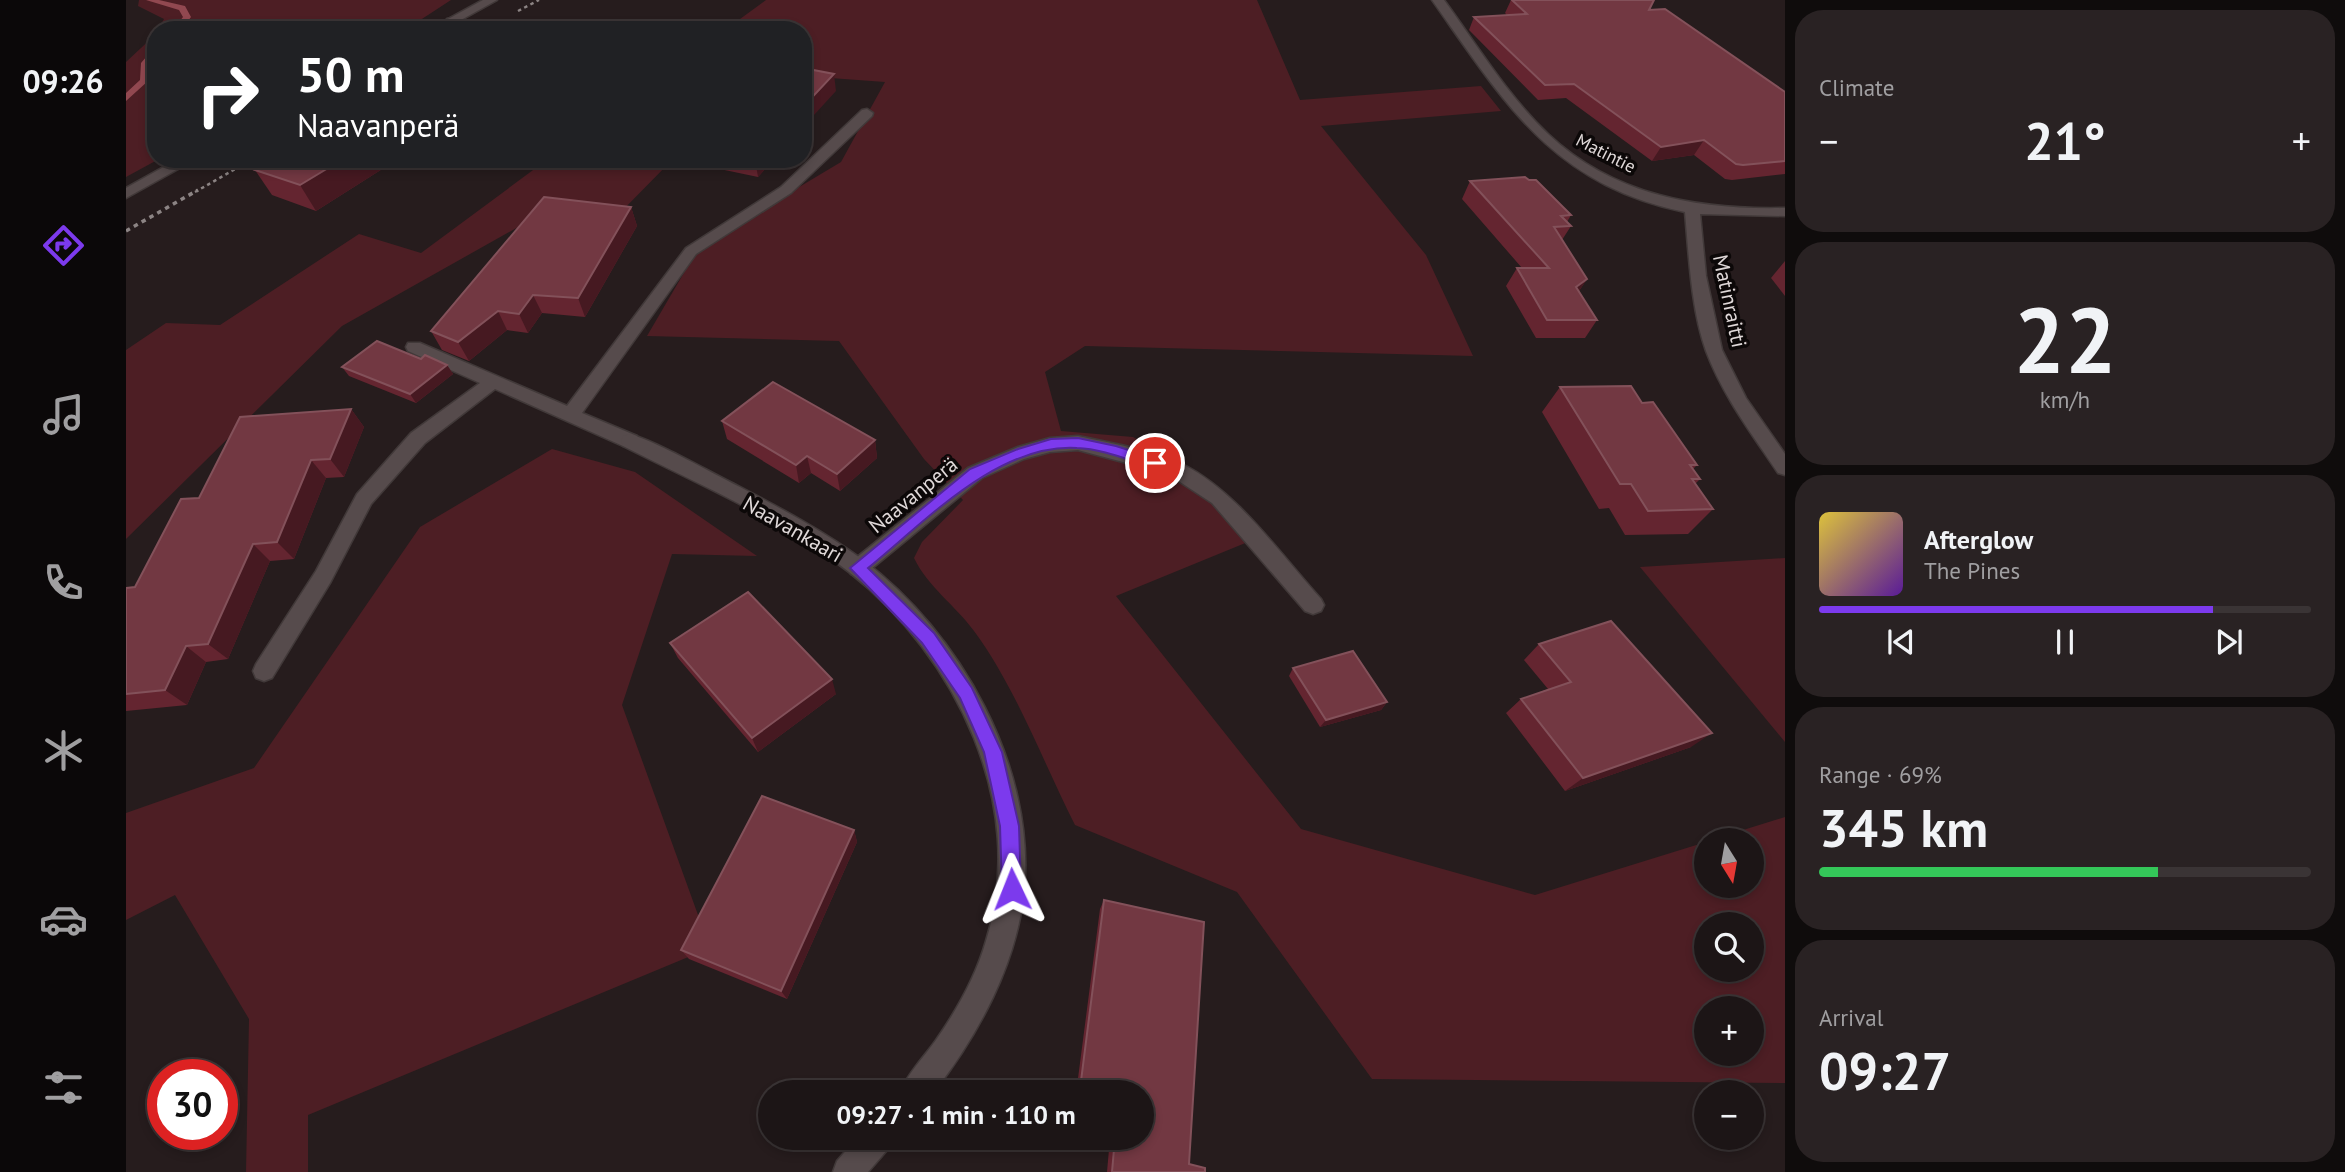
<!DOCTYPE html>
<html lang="en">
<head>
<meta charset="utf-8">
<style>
	body { margin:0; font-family:"PT Sans",sans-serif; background:#292223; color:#f1f3f6; height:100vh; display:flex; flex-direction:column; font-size:26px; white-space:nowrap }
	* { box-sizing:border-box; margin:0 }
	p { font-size:23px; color:#a09fa1 }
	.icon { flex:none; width:38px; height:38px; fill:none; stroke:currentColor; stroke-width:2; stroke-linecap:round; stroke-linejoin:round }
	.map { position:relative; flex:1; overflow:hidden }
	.panel { display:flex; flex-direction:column; gap:10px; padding:10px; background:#0f0c0c; width:560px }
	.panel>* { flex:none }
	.hud { position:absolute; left:21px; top:21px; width:665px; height:147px; border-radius:28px; box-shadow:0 4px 10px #0003,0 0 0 2px #3a3435; background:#202124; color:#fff; overflow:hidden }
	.needle { width:46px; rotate:169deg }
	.tools { position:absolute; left:1568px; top:828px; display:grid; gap:14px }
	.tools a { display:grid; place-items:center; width:70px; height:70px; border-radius:50%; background:#1c1516; box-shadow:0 4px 10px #0003,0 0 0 2px #3a3435; font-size:35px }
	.speed { position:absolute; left:21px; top:1059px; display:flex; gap:14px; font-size:35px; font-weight:700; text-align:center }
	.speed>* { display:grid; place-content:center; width:91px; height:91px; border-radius:50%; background:#1c1516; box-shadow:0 4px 10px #0003,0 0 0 2px #3a3435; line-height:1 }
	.speed .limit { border:10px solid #d22; background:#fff; color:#111 }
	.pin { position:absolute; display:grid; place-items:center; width:60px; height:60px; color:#fff; margin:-30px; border:4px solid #fff; border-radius:50%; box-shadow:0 2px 7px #0007 }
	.me { position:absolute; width:77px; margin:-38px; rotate:358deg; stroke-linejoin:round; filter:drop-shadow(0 0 5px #0008) }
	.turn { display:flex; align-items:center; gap:24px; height:147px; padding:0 35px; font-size:32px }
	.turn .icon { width:91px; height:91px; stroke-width:2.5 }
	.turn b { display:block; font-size:49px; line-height:60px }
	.big { font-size:52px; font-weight:700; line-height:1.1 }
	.panel .widget { flex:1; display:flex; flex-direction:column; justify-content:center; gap:10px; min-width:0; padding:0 24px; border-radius:28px; background:#292223 }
	.panel .dial { align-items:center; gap:0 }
	.dial b { font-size:91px; line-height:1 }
	.song { display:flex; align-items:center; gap:21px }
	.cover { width:84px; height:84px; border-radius:10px; background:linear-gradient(135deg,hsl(50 70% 55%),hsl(270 70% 35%)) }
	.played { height:7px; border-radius:4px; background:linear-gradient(90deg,#7c3aed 80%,#3a3435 80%) }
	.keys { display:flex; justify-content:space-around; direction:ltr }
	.heat { display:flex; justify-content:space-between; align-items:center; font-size:38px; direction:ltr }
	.charge { height:10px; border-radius:5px; background:linear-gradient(90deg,#34c759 69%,#3a3435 0) }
	.trip { position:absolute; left:632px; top:1080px; width:396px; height:70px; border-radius:35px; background:#1c1516; box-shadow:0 4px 10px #0003,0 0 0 2px #3a3435; font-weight:700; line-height:70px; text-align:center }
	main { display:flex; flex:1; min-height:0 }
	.tabs { display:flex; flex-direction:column; width:126px; justify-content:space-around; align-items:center; background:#0b0809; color:#a09fa1 }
	.tabs .icon { width:49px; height:49px }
	.tabs .current { color:#7c3aed }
	.tabs b { font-size:32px; color:#f1f3f6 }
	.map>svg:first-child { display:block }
	.green { fill:#4d1e24; fill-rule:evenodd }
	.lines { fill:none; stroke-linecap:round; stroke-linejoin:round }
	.stream { fill:#914850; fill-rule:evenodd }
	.lane-casing { stroke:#413939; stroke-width:3 }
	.street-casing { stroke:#413939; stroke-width:3 }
	.secondary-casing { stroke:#413939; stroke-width:3 }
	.path-far1 { stroke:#8c8484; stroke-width:2.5; stroke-dasharray:3.5 3.5; stroke-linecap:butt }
	.path { stroke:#8c8484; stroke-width:3.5; stroke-dasharray:4.5 4.5; stroke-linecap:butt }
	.lane { fill:#564b4c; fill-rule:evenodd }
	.street { fill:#564b4c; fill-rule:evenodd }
	.secondary { fill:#564b4c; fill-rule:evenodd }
	.wall { fill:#642530 }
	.shaded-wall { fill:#461921 }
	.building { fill:#723842; stroke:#83515a; stroke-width:2 }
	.route { fill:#7c3aed; stroke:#51269a; stroke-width:2 }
	.labels { text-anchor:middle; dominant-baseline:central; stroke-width:7; stroke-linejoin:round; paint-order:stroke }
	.far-street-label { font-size:18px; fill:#e0d9d9; stroke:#0c0808 }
	.street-label { font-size:21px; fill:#e0d9d9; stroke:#0c0808 }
</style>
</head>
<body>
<main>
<nav class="tabs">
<b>09:26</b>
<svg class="icon current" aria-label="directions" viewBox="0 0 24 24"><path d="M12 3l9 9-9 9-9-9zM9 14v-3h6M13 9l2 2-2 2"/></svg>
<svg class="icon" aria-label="music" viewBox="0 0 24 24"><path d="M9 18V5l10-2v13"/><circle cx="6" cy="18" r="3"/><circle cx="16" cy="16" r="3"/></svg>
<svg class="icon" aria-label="phone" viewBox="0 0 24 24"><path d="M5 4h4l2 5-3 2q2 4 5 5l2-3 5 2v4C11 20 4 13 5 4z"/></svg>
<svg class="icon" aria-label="climate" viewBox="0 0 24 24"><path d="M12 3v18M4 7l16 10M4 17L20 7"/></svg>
<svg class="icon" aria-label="car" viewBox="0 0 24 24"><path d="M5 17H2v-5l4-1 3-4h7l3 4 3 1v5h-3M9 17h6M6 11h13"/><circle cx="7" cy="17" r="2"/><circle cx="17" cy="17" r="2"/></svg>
<svg class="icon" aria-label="filters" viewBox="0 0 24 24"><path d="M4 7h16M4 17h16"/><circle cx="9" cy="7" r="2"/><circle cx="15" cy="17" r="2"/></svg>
</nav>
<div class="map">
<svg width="1659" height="1172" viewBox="0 0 1659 1172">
	<rect width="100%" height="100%" fill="#261c1d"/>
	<g class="green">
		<path d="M13,0H325L279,30H32L38,19L12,6Z"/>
		<path d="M640,0H1131L1174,100L1355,86L1375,111L1195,126L1300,255L1347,356L959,346L919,372L935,431L1007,437L1069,471L1134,537L990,596L1175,829L1409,895L1580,842V886H1626V840H1585L1659,817V1083L1246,1079L1111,892L949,825C917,762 890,688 848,631C829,605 802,587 788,558L796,542L837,500L798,459L713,341L521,336L573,247L715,162L759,82L677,76V30H599ZM1580,924H1626V970H1580ZM1580,1008H1626V1054H1580Z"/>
		<path d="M30,34V159H33L0,177V62Z"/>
		<path d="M422,159H547L491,216L424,209L216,326L0,539V350L40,323L94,325L233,234L295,253Z"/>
		<path d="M426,449L509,472L631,556L546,554L496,705L584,948L182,1115V1172H120L123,1019L49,895L0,920V813L128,768L294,527Z"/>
		<path d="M1659,558V742L1514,567Z"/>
	</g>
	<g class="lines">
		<g class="stream">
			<path d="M20,0H33L59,6L65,17L55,30H47L57,17L53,10Z"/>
			<path d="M27,49H30V56L23,63L22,81L0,101V93L14,80L15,63Z"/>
		</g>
		<g class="lane-casing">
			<g id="lane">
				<path d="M325,18L360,28L362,30H343L321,23V19Z"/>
				<path d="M741,109L747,113L746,116L665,193L570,254L456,413L511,436L513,441L511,446H497L369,389L299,443L245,504L204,583L146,678L138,681L130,678L127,671L130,664L190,571L231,494L285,433L354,383L282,351L280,347L282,343H294L441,406L560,248L655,187L736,110Z"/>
				<path d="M952,436C984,443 1026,450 1056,464C1111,491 1154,554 1195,599L1198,605L1195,611L1187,614L1179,611L1086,503L1042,474L952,450L924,452L898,459L856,478L739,574L732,576L725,574L722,568L725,562L842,468L892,447L924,438Z"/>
			</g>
		</g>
		<g class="street-casing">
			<g id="street">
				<path d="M1306,0H1318C1351,45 1381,95 1422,134C1488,196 1573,210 1659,208V216L1574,214L1580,276L1596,350L1620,398L1659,454V475L1652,473C1626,434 1597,396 1580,351C1565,309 1563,256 1559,212C1425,184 1379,103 1306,0Z"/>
				<path d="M504,434C538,445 581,471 614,487C656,509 699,532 737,560C834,633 910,767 898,891C891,964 852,1035 808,1092H774C782,1073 798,1057 810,1040C831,1010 850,976 860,941C903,806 830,656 723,572C655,519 574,485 497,446L495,441L497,436Z"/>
				<path d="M731,1138H766L762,1149L742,1172H707L711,1161Z"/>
			</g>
		</g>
		<g class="secondary-casing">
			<g id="secondary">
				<path d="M357,0H371L317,30H302Z"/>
				<path d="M52,159H70L0,198V188Z"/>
			</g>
		</g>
		<g class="path-far1">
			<path d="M392,11L413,0"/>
			<path d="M69,192L127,159"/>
		</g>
		<path class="path" d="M0,231L72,190"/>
		<use href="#lane" class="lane"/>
		<use href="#street" class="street"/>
		<use href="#secondary" class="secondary"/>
	</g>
	<g class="wall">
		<path d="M1385,0H1528L1523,10L1659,92V174L1606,180L1599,179L1568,155L1526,161L1440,98L1412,100L1343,30L1348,17L1381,15L1379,13Z"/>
		<path d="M272,159L190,211L146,195L129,170Z"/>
		<path d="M582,159H648L632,177L589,168L588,163L583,162Z"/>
		<path d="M1344,181L1445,215L1441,222L1445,226L1436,240L1461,279L1453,291L1471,320L1459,338H1410L1380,286L1391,268H1396L1336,199Z"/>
		<path d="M505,207L511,226L459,317L416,313L402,333L381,330L343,361L316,350L305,331Z"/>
		<path d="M1659,261V296L1645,278Z"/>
		<path d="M295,359L321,365L327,374L290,403L223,376L216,367Z"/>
		<path d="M1434,387L1516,403L1571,465L1567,469L1574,479L1569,484L1587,509L1562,534L1499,535L1483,508L1473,509L1416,412Z"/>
		<path d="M225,409L238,427L218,477L200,478L168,559L144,561L102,659L80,662L61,705L0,711V588L9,587L73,498Z"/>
		<path d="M596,421L749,440L751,458L714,491L685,473L673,483L601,439Z"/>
		<path d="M544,643L710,694L632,752L552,658Z"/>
		<path d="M1413,644L1565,747L1439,791L1380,713L1395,699L1422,689L1398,660Z"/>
		<path d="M1167,668L1261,702L1255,710L1194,727L1163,676Z"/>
		<path d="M728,830L731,842L661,999L563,959L555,950Z"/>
		<path d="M978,900L1063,1164L1079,1172H981L984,1138H1015V1092H975L951,1086L974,909Z"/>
	</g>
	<g class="shaded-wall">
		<path d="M708,74L710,91L677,127V107Z"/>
		<path d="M1578,140L1568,155L1526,161L1535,147Z"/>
		<path d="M217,159H272L190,211L174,185Z"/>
		<path d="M629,159H648L632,177Z"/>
		<path d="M505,207L511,226L459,317L452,298Z"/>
		<path d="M1461,279L1449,297L1450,287Z"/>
		<path d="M407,295L416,313L402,333L393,314Z"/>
		<path d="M372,311L381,330L343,361L332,342Z"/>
		<path d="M321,365L327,374L290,403L284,394Z"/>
		<path d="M225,409L238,427L218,477L204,459Z"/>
		<path d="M749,440L751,458L714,491L711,474Z"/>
		<path d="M681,456L685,473L673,483L670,465Z"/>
		<path d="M185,460L200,478L168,559L151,542Z"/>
		<path d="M127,544L144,561L102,659L82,644Z"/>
		<path d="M60,646L80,662L61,705L39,690Z"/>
		<path d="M706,679L710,694L632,752L626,738Z"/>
		<path d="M1261,702L1255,710L1194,727L1200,720Z"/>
		<path d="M1586,733L1565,747L1439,791L1457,778Z"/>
		<path d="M728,830L731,842L661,999L655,991Z"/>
	</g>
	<g class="building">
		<path d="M1386,0H1528L1523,10L1539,9L1659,92V161L1617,165L1610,164L1578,140L1535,147L1448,84L1419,85L1348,17L1401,14Z"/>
		<path d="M677,68L708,74L677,107Z"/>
		<path d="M148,159H217L174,185L129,170Z"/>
		<path d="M1399,177L1403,180H1410L1445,215L1435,216L1445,226L1428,227L1461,279L1450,287L1471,320H1421L1391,268H1423L1344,181Z"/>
		<path d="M418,197L505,207L452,298L407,295L393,314L372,311L332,342L305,331Z"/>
		<path d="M251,341L295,359L299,355L321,365L284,394L216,367Z"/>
		<path d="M647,382L749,440L711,474L681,456L670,465L596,421Z"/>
		<path d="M1505,386L1516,403L1527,402L1571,465H1564L1574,479H1566L1587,509L1522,511L1505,484H1494L1434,387Z"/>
		<path d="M225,409L204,459L185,460L151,542L127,544L82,644L60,646L39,690L0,694V588L9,587L55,499L73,498L114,417Z"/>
		<path d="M622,592L706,679L626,738L544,643Z"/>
		<path d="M1485,621L1586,733L1457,778L1395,699L1445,682L1413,644Z"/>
		<path d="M1227,651L1261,702L1200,720L1167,668Z"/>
		<path d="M636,796L728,830L655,991L555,950Z"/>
		<path d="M978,900L1078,922L1063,1164L1079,1168V1172H986L989,1138H1015V1092H992V1091L955,1081Z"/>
	</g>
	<path class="route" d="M952,438L990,446L1034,460L1036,463L1029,468C1004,461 978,449 951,448C872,443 799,522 742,568L808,633L846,688L876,752L893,826L895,889L893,896L886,899L878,896L876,889L874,826L858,752L834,698L796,643L724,568L844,469L892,449L925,439Z"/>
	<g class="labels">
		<g class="far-street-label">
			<text transform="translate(1480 153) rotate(27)">Matintie</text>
		</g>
		<g class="street-label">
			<text transform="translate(1604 301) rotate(78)">Matinraitti</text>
			<text transform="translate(787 495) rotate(-39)">Naavanperä</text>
			<text transform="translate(667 529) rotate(30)">Naavankaari</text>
		</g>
	</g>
</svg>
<div class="tools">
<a><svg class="needle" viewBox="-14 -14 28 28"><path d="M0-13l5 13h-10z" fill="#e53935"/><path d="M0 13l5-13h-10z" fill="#a09fa1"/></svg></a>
<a><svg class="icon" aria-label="search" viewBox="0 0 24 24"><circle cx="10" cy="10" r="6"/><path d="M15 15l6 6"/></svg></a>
<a>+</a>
<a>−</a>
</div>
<div class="speed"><div class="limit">30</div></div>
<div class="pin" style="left:1029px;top:463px;background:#d93025"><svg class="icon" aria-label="arrive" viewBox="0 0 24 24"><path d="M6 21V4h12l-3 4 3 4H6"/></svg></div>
<svg class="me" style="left:886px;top:889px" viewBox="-20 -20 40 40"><path d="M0-17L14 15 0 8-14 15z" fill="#7c3aed" stroke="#fff" stroke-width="4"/></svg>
<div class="trip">09:27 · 1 min · 110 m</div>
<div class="hud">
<div class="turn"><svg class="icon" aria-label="right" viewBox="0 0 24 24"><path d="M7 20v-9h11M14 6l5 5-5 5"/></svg><div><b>50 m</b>Naavanperä</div></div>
</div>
</div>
<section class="panel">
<div class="widget"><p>Climate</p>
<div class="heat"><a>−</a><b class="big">21°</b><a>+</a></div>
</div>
<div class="widget dial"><b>22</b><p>km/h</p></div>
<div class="widget">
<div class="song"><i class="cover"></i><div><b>Afterglow</b><p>The Pines</p></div></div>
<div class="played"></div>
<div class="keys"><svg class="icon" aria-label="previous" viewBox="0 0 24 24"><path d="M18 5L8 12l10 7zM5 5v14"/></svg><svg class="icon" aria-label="pause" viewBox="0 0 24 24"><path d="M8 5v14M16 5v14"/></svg><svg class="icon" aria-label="next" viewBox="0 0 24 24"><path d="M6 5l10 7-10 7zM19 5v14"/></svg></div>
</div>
<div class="widget"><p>Range · 69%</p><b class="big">345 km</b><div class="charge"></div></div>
<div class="widget"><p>Arrival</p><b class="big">09:27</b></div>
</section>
</main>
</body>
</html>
